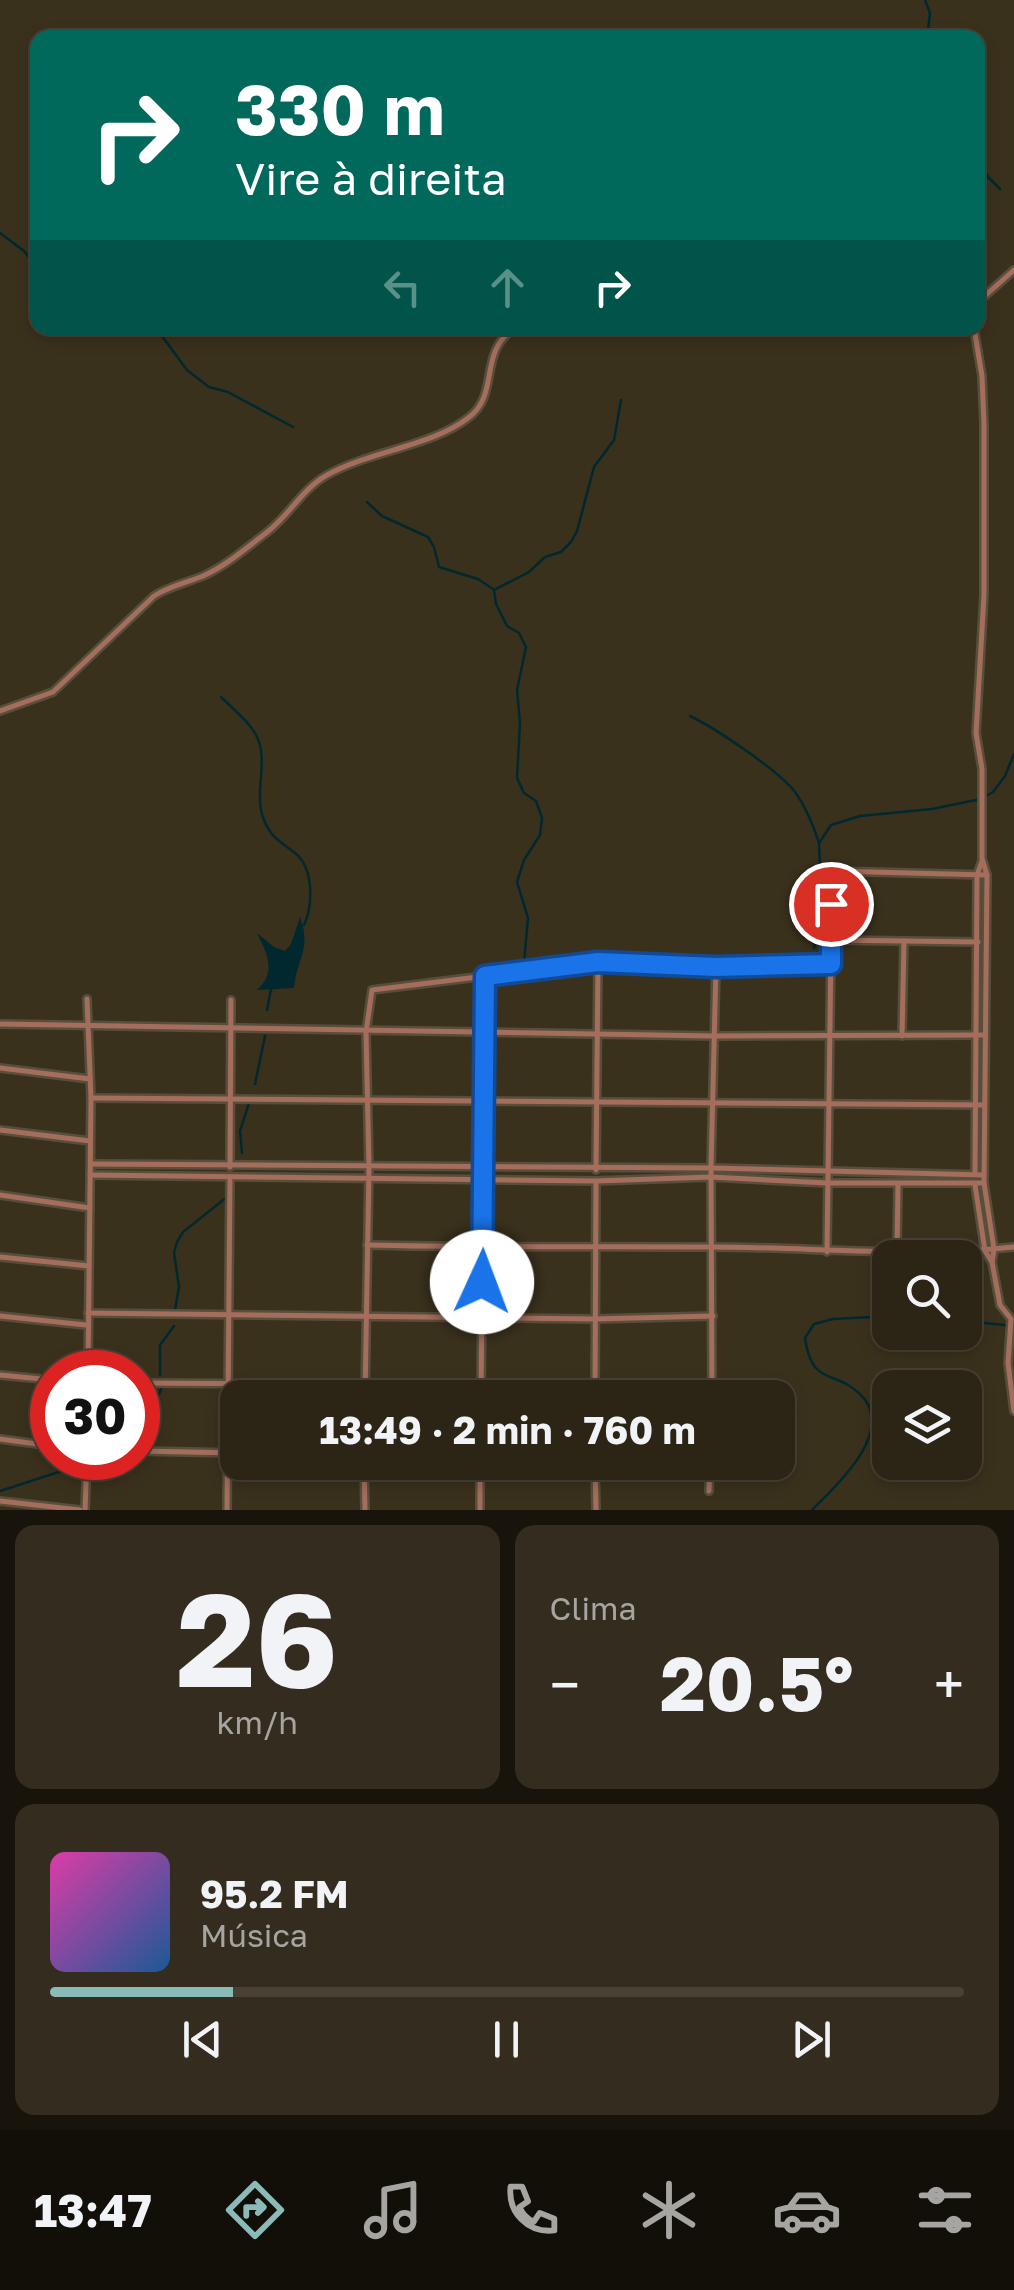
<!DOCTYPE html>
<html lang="pt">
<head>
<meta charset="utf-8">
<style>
	body { margin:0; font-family:"Golos Text",sans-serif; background:#342d1f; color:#f1f3f6; height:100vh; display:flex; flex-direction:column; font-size:38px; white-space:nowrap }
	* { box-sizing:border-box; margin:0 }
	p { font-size:32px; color:#a6a5a1 }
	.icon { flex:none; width:55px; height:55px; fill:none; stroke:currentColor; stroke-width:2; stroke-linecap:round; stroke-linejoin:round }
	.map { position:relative; height:1510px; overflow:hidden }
	.drawer { display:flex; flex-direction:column; gap:15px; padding:15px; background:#18140c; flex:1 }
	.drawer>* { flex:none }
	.hud { position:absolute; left:30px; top:30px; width:955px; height:305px; border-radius:20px; box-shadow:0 5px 15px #0003,0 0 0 2px #484235; background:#00695c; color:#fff; overflow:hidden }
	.controls { position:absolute; left:872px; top:1240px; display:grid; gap:20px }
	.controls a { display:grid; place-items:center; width:110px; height:110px; border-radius:20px; background:#2c2516; box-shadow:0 5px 15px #0003,0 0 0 2px #484235; font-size:50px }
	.speed { position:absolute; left:30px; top:1350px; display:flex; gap:20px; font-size:50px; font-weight:700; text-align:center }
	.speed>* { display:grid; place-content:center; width:130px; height:130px; border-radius:50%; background:#2c2516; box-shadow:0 5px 15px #0003,0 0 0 2px #484235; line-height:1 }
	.speed .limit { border:15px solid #d22; background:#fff; color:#111 }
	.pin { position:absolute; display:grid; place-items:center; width:85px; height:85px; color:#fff; margin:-42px; border:5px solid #fff; border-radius:50%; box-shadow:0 2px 10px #0007 }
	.me { position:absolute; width:110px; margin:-55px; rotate:2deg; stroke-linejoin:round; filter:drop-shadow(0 0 8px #0008) }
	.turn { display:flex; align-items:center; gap:35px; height:210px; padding:0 40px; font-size:45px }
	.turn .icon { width:130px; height:130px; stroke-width:2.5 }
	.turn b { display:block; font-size:70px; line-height:85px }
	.lanes { display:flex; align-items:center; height:95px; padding:0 40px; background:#0003; justify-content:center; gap:50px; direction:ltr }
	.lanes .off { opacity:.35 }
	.big { font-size:75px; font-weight:700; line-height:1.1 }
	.drawer .card { flex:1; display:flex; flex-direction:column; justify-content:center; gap:15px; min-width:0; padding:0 35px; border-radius:20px; background:#342d1f }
	.drawer .dial { align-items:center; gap:0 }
	.dial b { font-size:130px; line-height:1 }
	.song { display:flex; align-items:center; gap:30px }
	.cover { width:120px; height:120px; border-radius:15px; background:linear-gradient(135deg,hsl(320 70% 55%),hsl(210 70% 35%)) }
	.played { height:10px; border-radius:5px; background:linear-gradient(90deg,#8bbbb9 20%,#484235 20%) }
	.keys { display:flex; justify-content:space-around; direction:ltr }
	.heat { display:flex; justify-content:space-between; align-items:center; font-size:55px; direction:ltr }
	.drawer .tiles { flex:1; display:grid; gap:15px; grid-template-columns:1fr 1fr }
	.card:last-child { grid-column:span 2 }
	.trip { position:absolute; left:220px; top:1380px; width:575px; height:100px; border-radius:20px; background:#2c2516; box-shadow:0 5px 15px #0003,0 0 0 2px #484235; font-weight:700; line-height:100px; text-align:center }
	.menu { display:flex; height:160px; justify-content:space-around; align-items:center; background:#120f09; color:#a6a5a1 }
	.menu .icon { width:70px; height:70px }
	.menu .active { color:#8bbbb9 }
	.menu b { font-size:45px; color:#f1f3f6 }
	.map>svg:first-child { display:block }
	.water { fill:#01282e }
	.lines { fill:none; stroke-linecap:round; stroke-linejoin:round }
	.stream { stroke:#01282e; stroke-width:2.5 }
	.minor-casing { stroke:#574f3c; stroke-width:10 }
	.minor { stroke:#a56d5c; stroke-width:5 }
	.route-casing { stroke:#114b97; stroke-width:25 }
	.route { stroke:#1a73e8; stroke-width:18 }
</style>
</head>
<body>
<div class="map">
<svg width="1014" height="1510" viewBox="0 0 1014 1510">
	<rect width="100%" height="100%" fill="#3a311d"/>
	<path class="water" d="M300,917C312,950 297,957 294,988L257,990C277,972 267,954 257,933L274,947L285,951L291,944Z"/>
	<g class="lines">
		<g class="stream">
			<path d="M925,0L930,13L927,38"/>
			<path d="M978,157L988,177L1000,189"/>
			<path d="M0,233L24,251L38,269"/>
			<path d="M134,328L162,336L187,370L209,387L228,392L293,427"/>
			<path d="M367,502L382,516L428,537L434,547L439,567L478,579L493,589"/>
			<path d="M221,697C232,708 250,722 257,737C269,762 253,794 264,820C271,838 281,842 295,853C314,868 313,905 304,925"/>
			<path d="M690,716C715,728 778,770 795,792C806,807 813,825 819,843"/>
			<path d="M814,948L822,913L819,843L831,825L860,816L932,809L981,799L993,792L1005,776L1014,754"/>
			<path d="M524,963L528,918L517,882L524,860L540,835L542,818L536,801L524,793L517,778L520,723L517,690L526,647L519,633L507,626L496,604L494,590L529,572L545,557L561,552L571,542L577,531L594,467L614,440L621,400"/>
			<path d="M267,1010L271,989"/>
			<path d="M255,1084L265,1036"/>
			<path d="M242,1153L240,1131L249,1103"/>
			<path d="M175,1310L179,1287L174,1253L177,1242L183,1232L227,1197"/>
			<path d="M965,1321L1014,1326"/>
			<path d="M160,1375V1345L174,1326"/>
			<path d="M138,1423L153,1409L161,1389"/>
			<path d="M0,1491L80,1465"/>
			<path d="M812,1510C836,1486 898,1430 860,1394C834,1369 812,1387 805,1338L814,1324L833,1319L890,1316"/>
		</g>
		<g class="minor-casing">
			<g id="minor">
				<path d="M978,302L1014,270"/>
				<path d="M974,328L982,376L984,424V595L976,733L982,769V858L987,875L984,1183L994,1249L992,1262"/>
				<path d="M0,711L53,692L154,596C170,586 186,583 203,576C226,566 246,548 266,533C289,516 302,489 327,475C370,451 432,446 468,418C501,394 477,352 515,328"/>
				<path d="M831,940L978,942"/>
				<path d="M87,999L91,1098L88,1372"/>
				<path d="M0,1024L713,1036L985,1035"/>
				<path d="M902,1036L904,941"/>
				<path d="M0,1068L90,1079"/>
				<path d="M91,1098L984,1105"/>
				<path d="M0,1130L90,1141"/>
				<path d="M91,1164L711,1168L984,1175"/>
				<path d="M230,1167L231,1000"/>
				<path d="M596,1170L598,962"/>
				<path d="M975,1174L977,875L982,861"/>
				<path d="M90,1175L596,1181L711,1177L827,1183H984"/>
				<path d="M975,1185L985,1251L992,1262L1000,1305L1011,1319L1008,1363L1014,1411"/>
				<path d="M0,1195L90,1208"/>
				<path d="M367,1245C482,1248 596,1246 710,1247C811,1247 913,1258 1014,1247"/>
				<path d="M897,1251L898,1184"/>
				<path d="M827,1252L832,871L987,875"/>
				<path d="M0,1257L89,1266"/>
				<path d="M88,1313L594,1319L713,1316"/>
				<path d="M0,1316L86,1325"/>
				<path d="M0,1375L52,1380"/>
				<path d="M138,1383L712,1387"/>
				<path d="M365,1398L369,1168L366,1032L372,990L598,962L716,967L831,964"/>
				<path d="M481,1398L485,977"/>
				<path d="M595,1398L596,1181"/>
				<path d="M712,1398L711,1168L716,967"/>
				<path d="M0,1439L52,1446"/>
				<path d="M138,1451L238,1453"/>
				<path d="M364,1462L365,1510"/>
				<path d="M595,1462L596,1510"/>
				<path d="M709,1491L710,1462"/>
				<path d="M0,1501L80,1510"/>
				<path d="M85,1510L87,1458"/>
				<path d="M227,1510L230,1178"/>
				<path d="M480,1510V1462"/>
			</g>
		</g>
		<use href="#minor" class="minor"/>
	</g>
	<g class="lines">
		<g class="route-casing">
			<path id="route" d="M482,1282L485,976L598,962L716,967L831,964V904"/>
		</g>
		<use href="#route" class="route"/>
	</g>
</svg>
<div class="controls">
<a><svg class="icon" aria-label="search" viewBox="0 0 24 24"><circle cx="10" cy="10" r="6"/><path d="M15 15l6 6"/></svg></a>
<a><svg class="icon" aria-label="layers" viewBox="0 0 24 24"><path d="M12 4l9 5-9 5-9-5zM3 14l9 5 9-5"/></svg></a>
</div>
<div class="speed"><div class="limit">30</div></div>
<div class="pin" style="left:831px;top:904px;background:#d93025"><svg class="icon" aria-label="arrive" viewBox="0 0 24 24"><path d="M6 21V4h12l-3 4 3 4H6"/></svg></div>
<svg class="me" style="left:482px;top:1282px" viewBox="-20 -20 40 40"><circle r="19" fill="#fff"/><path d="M0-13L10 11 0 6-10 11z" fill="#1a73e8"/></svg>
<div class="trip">13:49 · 2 min · 760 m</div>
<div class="hud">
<div class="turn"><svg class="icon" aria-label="right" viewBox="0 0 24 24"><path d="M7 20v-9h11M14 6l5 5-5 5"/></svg><div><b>330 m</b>Vire à direita</div></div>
<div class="lanes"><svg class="icon off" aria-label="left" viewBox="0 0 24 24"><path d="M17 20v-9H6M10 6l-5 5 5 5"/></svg><svg class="icon off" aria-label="ahead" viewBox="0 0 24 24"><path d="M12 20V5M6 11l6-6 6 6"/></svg><svg class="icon" aria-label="right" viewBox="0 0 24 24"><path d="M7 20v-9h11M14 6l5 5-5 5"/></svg></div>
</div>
</div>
<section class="drawer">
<div class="tiles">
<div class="card dial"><b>26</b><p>km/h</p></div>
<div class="card"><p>Clima</p>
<div class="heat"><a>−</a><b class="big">20.5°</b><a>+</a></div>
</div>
<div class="card">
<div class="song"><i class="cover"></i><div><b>95.2 FM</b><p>Música</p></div></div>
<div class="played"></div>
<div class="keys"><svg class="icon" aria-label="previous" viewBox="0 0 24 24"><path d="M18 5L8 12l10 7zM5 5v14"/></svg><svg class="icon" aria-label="pause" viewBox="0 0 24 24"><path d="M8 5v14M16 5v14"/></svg><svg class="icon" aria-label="next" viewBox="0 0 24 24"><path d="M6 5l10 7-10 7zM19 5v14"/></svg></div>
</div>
</div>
</section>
<nav class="menu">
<b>13:47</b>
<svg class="icon active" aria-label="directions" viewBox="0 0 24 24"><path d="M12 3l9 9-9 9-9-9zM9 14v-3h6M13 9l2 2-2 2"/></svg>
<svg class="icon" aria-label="music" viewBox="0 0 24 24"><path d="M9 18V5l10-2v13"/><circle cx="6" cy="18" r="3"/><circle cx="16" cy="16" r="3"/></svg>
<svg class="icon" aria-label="phone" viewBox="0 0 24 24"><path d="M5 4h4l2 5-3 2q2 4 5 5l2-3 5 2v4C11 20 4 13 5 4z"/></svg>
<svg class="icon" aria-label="climate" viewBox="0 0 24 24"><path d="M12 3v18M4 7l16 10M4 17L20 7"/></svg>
<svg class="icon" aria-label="car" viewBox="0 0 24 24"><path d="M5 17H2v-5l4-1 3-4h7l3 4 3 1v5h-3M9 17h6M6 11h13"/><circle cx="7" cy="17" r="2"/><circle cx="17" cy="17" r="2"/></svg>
<svg class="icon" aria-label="filters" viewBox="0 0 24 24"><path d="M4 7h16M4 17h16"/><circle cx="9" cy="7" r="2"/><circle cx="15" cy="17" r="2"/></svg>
</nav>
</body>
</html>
